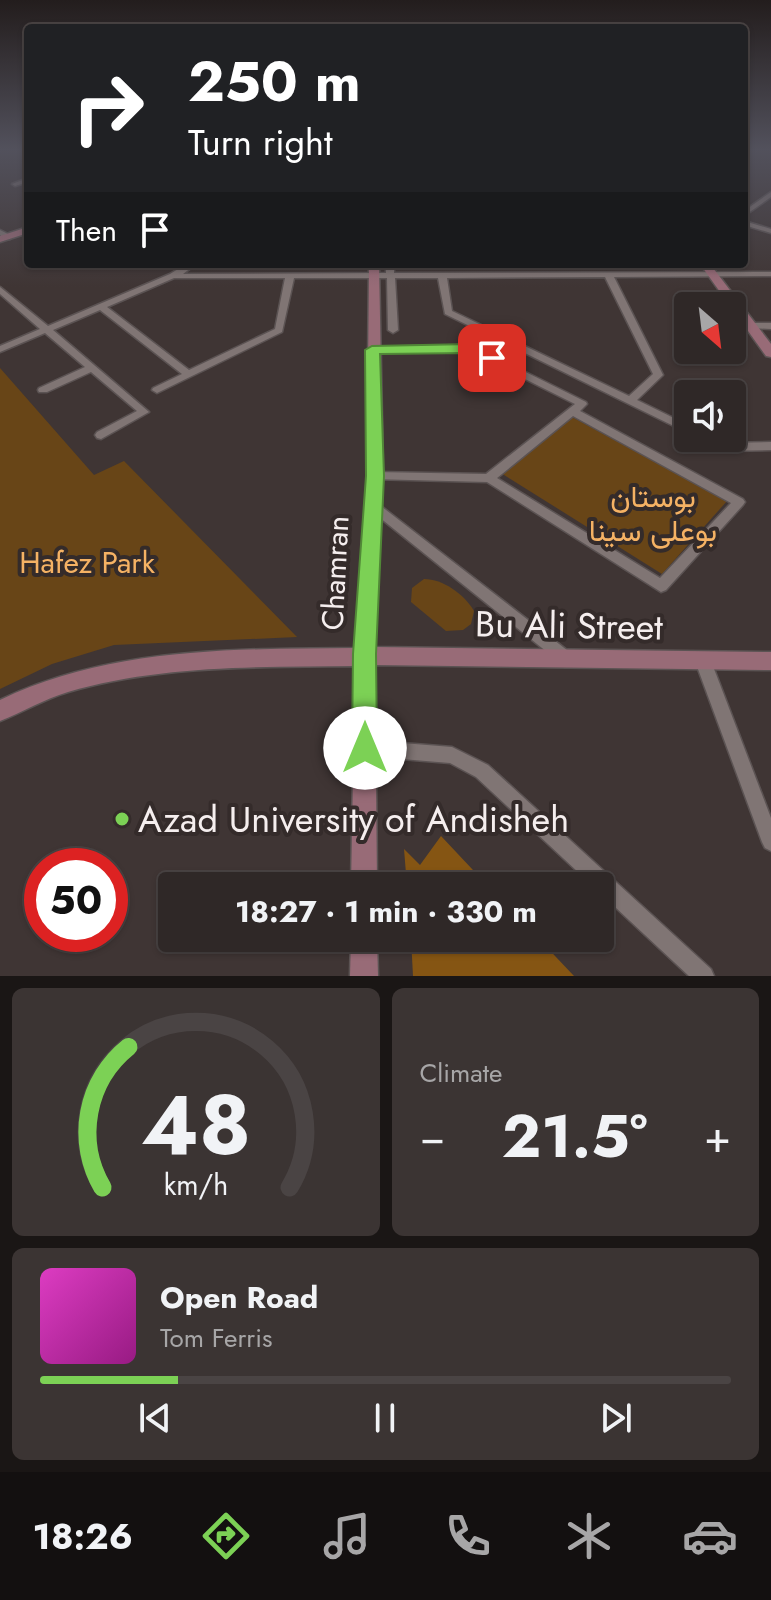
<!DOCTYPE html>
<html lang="en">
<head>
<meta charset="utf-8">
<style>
	body { margin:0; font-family:Jost,Vazirmatn,sans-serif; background:#3b3433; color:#f1f3f6; height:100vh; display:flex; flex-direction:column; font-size:30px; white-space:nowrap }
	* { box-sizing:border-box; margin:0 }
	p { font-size:26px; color:#a7a6a7 }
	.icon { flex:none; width:44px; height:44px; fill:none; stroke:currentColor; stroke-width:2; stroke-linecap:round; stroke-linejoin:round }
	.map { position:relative; height:976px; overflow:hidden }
	.sheet { display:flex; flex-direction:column; gap:12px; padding:12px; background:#1a1615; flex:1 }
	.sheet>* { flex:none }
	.top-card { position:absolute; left:24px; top:24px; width:724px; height:244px; border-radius:8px; box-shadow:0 2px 6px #0004,0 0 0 2px #4a4444; background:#202124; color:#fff; overflow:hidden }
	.needle { width:52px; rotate:152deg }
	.buttons { position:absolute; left:674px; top:292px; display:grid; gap:16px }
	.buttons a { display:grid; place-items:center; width:72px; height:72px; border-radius:8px; background:#2f2827; box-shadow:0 2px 6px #0004,0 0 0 2px #4a4444; font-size:40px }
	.speed { position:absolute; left:24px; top:848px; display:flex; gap:16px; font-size:40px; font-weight:700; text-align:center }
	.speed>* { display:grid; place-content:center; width:104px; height:104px; border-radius:50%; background:#2f2827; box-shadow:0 2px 6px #0004,0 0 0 2px #4a4444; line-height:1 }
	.speed .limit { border:12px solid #d22; background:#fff; color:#111 }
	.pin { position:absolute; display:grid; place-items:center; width:68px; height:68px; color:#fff; margin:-34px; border-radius:16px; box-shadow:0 4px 12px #0006 }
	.me { position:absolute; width:88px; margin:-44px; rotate:0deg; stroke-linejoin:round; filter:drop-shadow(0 0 6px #0008) }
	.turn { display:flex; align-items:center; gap:28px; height:168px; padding:0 32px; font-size:36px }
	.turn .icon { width:104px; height:104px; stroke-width:2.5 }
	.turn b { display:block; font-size:56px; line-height:68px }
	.then { display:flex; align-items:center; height:76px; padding:0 32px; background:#0003; gap:16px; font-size:30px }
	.big { font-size:60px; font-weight:700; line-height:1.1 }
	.sheet .widget { flex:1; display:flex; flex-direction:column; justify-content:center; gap:12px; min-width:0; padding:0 28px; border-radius:12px; background:#3b3433 }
	.sheet .dial { align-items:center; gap:0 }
	.dial svg { height:208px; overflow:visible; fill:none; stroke:#4a4444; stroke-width:7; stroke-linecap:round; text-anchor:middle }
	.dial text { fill:#f1f3f6; stroke:none }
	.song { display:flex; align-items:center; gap:24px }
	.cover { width:96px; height:96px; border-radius:12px; background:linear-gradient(135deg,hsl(310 70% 55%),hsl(310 70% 35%)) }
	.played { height:8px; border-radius:4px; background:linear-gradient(90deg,#7cd155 20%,#4a4444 20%) }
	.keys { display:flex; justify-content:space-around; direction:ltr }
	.heat { display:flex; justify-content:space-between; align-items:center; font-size:44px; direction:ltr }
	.sheet .tiles { flex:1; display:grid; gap:12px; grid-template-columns:1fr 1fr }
	.widget:last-child { grid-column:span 2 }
	.trip { position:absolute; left:158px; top:872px; width:456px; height:80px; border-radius:8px; background:#2f2827; box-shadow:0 2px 6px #0004,0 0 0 2px #4a4444; font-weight:700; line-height:80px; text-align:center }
	.dock { display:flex; height:128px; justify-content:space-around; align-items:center; background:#131010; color:#a7a6a7 }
	.dock .icon { width:56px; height:56px }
	.dock .selected { color:#7cd155 }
	.dock b { font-size:36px; color:#f1f3f6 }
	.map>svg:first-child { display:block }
	.green { fill:#684517 }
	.forest { fill:#855513 }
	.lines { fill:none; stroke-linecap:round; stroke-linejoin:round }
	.street-casing { stroke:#5b5353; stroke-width:3 }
	.secondary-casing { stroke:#5b5353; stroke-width:3 }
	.street { fill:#807574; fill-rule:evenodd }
	.secondary { fill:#986b77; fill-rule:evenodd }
	.route { fill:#7cd155; stroke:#518837; stroke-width:2 }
	.poi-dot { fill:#7cd155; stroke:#342b2a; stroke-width:3 }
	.labels { text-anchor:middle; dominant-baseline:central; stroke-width:8; stroke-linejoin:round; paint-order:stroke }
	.park-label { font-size:30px; fill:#f5b264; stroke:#342b2a }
	.street-label { font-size:30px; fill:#f5eeee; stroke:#342b2a }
	.near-street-label { font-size:36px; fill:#f5eeee; stroke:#342b2a }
	.near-poi-label { font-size:36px; fill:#f5eeee; stroke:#342b2a; text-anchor:start }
</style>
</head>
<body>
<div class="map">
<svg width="771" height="976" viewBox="0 0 771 976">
	<rect width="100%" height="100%" fill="#3f3534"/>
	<g class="green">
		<path d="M0,368L94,475L124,461L297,637L114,645L52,664L0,689Z"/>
		<path d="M572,417L727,501L662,574L501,473Z"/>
		<path d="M424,579C443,579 464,594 474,611L471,624L463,630L446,631L411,602L412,588Z"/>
	</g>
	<g class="forest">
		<path d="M441,836L488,886H407L404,849L420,865Z"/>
		<path d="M411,938H538L574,976H413Z"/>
	</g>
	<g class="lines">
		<g class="street-casing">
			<g id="street">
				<path d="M28,178V182L15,186L12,184Z"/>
				<path d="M771,192V197L744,216V211Z"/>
				<path d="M744,221L771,229V233L744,225Z"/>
				<path d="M0,230L10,235V239H4L0,235Z"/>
				<path d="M186,264H196L183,274L386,273V264H394V273L771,272V276L614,277L663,375L637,400L688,425V433L445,314L438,278H395L398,330L393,333L388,330L387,278H294L282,332L157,393L152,390L153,388L182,374L100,310L53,330L149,412L101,439L97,438L95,435L97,432L137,411L91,372L47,392H39L38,390L39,388L85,367L45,333L0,352V346L40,329L0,294V287L48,326L170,274ZM605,277L653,374L629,396L452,311L447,278ZM174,278H285L275,329L189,370L107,307Z"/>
				<path d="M752,323H771V329L749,328L747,326Z"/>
				<path d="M471,345L586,402L587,404L580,411L743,499L745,502L743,505L666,590L661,592L487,482L371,479L369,476L375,472L486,474L575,404L469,351L372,353L367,350L372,347ZM573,416L731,503L660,578L497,478Z"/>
				<path d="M700,438H715L725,443L771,442V450L723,451Z"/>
				<path d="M373,501L377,503L572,654L575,659L572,664L567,666L562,664L369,509L367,506L369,503Z"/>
				<path d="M703,654L708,656L711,661L771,818V851L765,848L762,842L695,661L698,656Z"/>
				<path d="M365,740L452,747L488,765L711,969L714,976H689L600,893V886H593L476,777L450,763L365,756L359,754L357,748L359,742Z"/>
			</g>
		</g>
		<g class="secondary-casing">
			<g id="secondary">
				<path d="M28,227V233L0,242V236Z"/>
				<path d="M369,264H379L383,476L375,647L771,652V670L375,665L377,886H351L355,666C260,667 159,665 68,692C44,699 23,712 0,721V700C110,647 236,649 355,648L367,476Z"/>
				<path d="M700,264H710L771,344V357L766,356Z"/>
				<path d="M351,938H377L378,976H350Z"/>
			</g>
		</g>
		<use href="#street" class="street"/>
		<use href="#secondary" class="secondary"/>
	</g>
	<linearGradient id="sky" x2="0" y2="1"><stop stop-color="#231d1d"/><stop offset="0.52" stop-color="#52515c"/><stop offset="1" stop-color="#52515c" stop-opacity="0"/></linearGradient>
	<rect width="771" height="287" fill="url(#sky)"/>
	<path class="route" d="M471,344L499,358L492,362L469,353L380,354L384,476L376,654L377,748L374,756L365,760L356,756L352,748L353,654L366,476L365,350L372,346Z"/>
	<circle class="poi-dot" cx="122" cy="819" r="8"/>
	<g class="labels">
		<g class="park-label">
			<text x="653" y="496">بوستان<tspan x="653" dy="34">بوعلی سینا</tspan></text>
			<text x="87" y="562">Hafez Park</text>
		</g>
		<g class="street-label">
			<text transform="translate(335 573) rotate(-87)">Chamran</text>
		</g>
		<g class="near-street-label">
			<text transform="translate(569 625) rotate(1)">Bu Ali Street</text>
		</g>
		<g class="near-poi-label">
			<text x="138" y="819">Azad University of Andisheh</text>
		</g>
	</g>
</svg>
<div class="buttons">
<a><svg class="needle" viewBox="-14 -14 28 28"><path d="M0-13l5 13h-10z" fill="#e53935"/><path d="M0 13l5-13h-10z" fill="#a7a6a7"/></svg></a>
<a><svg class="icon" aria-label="sound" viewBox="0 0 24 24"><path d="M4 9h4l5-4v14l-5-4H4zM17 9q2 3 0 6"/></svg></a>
</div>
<div class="speed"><div class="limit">50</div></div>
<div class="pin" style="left:492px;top:358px;background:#d93025"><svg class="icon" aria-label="arrive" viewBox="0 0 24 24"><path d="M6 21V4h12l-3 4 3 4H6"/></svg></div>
<svg class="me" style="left:365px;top:748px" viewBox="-20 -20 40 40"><circle r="19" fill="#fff"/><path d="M0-13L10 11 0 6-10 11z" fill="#7cd155"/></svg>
<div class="trip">18:27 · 1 min · 330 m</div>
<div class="top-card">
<div class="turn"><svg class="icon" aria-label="right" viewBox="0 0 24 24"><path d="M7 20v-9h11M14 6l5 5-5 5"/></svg><div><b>250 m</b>Turn right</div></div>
<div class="then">Then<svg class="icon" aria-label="arrive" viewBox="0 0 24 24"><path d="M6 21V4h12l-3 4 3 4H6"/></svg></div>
</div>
</div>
<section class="sheet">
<div class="tiles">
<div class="widget dial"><svg viewBox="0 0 100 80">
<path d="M14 69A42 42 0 1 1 86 69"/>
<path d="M14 69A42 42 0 0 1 24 15" stroke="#7cd155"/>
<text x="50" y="56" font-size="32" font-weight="700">48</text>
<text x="50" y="72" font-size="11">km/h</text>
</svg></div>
<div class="widget"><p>Climate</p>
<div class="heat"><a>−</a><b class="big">21.5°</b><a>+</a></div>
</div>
<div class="widget">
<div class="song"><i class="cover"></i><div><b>Open Road</b><p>Tom Ferris</p></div></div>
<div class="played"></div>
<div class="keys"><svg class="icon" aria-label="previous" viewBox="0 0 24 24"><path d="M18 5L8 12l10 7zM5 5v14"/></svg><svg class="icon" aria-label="pause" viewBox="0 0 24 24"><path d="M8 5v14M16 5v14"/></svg><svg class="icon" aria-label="next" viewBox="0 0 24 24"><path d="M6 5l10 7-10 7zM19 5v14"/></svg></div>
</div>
</div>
</section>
<nav class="dock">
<b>18:26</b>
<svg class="icon selected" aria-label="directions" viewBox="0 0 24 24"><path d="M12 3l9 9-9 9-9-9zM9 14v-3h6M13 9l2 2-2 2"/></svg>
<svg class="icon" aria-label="music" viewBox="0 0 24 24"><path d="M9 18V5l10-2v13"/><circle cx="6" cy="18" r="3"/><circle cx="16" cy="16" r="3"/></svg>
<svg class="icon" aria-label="phone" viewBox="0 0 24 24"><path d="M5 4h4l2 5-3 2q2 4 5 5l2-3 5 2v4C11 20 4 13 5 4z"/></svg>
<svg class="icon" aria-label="climate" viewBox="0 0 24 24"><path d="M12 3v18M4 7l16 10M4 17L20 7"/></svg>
<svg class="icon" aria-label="car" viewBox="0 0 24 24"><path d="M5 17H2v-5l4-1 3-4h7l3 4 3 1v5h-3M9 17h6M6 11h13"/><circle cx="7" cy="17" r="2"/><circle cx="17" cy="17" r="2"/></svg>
</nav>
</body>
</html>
